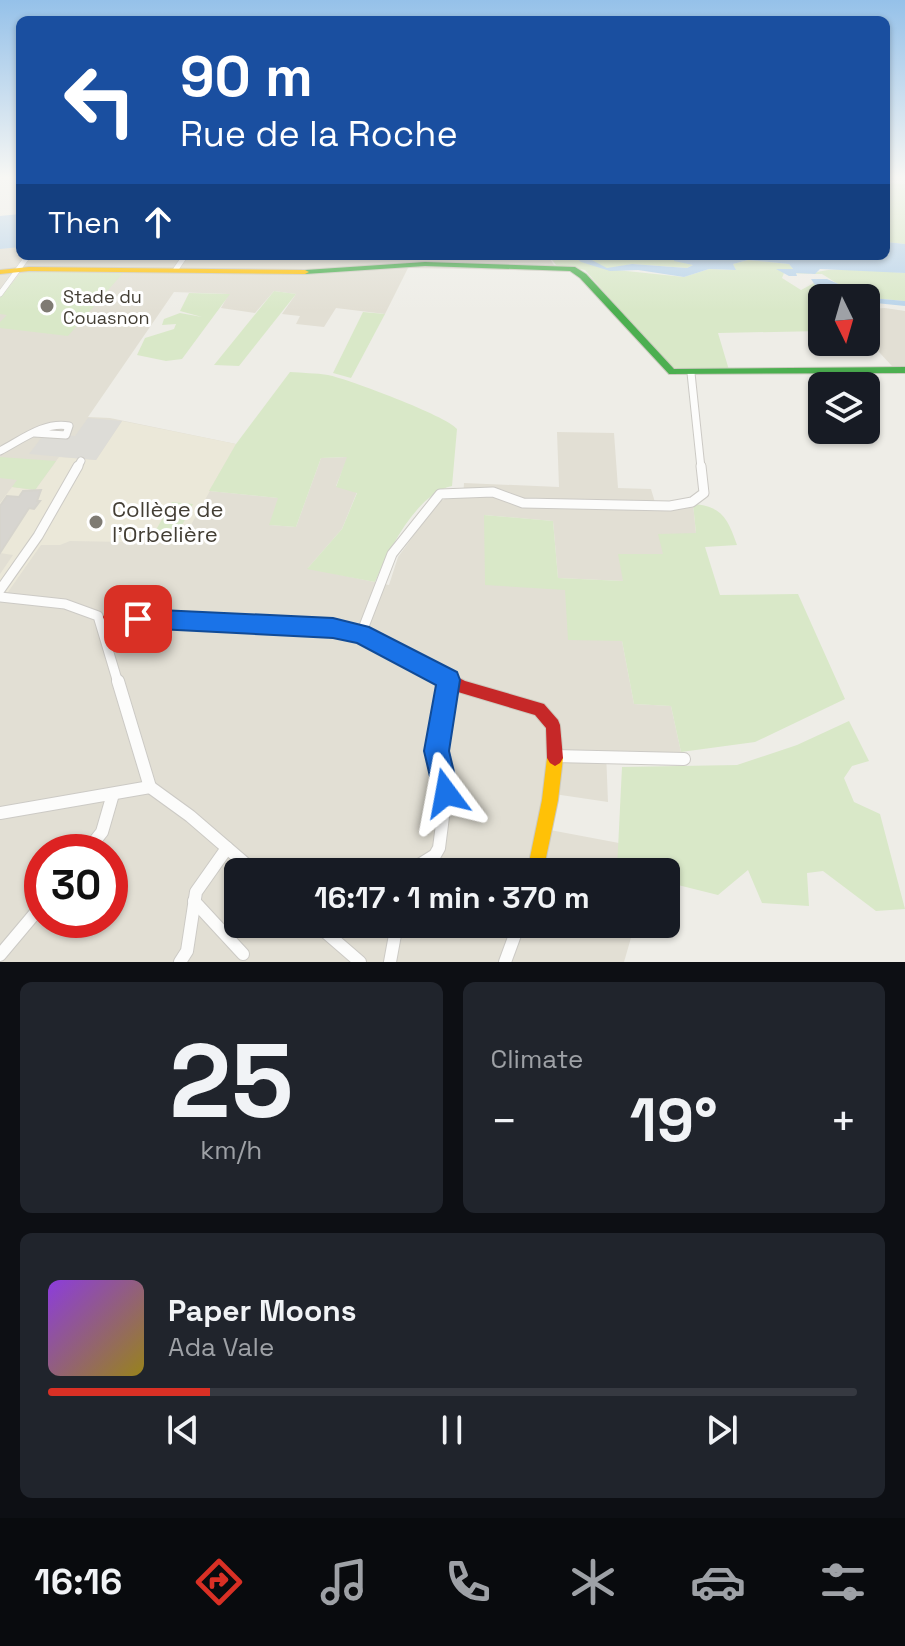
<!DOCTYPE html>
<html lang="en">
<head>
<meta charset="utf-8">
<style>
	body { margin:0; font-family:"Space Grotesk",sans-serif; background:#20242c; color:#f1f3f6; height:100vh; display:flex; flex-direction:column; font-size:30px; white-space:nowrap }
	* { box-sizing:border-box; margin:0 }
	p { font-size:26px; color:#9ea1a6 }
	.icon { flex:none; width:44px; height:44px; fill:none; stroke:currentColor; stroke-width:2; stroke-linecap:round; stroke-linejoin:round }
	.map { position:relative; height:962px; overflow:hidden }
	.side { display:flex; flex-direction:column; gap:20px; padding:20px; background:#0d0f14; flex:1 }
	.side>* { flex:none }
	.guide { position:absolute; left:16px; top:16px; width:874px; height:244px; border-radius:12px; box-shadow:0 2px 6px #0004; background:#1a4fa0; color:#fff; overflow:hidden }
	.needle { width:52px; rotate:175deg }
	.tools { position:absolute; left:808px; top:284px; display:grid; gap:16px }
	.tools a { display:grid; place-items:center; width:72px; height:72px; border-radius:12px; background:#171b24; box-shadow:0 2px 6px #0004; font-size:40px }
	.speed { position:absolute; left:24px; top:834px; display:flex; gap:16px; font-size:40px; font-weight:700; text-align:center }
	.speed>* { display:grid; place-content:center; width:104px; height:104px; border-radius:50%; background:#171b24; box-shadow:0 2px 6px #0004; line-height:1 }
	.speed .limit { border:12px solid #d22; background:#fff; color:#111 }
	.pin { position:absolute; display:grid; place-items:center; width:68px; height:68px; color:#fff; margin:-34px; border-radius:16px; box-shadow:0 4px 12px #0006 }
	.me { position:absolute; width:88px; margin:-44px; rotate:347deg; stroke-linejoin:round; filter:drop-shadow(0 0 6px #0008) }
	.turn { display:flex; align-items:center; gap:28px; height:168px; padding:0 32px; font-size:36px }
	.turn .icon { width:104px; height:104px; stroke-width:2.5 }
	.turn b { display:block; font-size:56px; line-height:68px }
	.then { display:flex; align-items:center; height:76px; padding:0 32px; background:#0003; gap:16px; font-size:30px }
	.big { font-size:60px; font-weight:700; line-height:1.1 }
	.side .widget { flex:1; display:flex; flex-direction:column; justify-content:center; gap:12px; min-width:0; padding:0 28px; border-radius:12px; background:#20242c }
	.side .dial { align-items:center; gap:0 }
	.dial b { font-size:104px; line-height:1 }
	.song { display:flex; align-items:center; gap:24px }
	.cover { width:96px; height:96px; border-radius:12px; background:linear-gradient(135deg,hsl(270 70% 55%),hsl(50 70% 35%)) }
	.played { height:8px; border-radius:4px; background:linear-gradient(90deg,#d93025 20%,#363941 20%) }
	.keys { display:flex; justify-content:space-around; direction:ltr }
	.heat { display:flex; justify-content:space-between; align-items:center; font-size:44px; direction:ltr }
	.side .tiles { flex:1; display:grid; gap:20px; grid-template-columns:1fr 1fr }
	.widget:last-child { grid-column:span 2 }
	.trip { position:absolute; left:224px; top:858px; width:456px; height:80px; border-radius:12px; background:#171b24; box-shadow:0 2px 6px #0004; font-weight:700; line-height:80px; text-align:center }
	.dock { display:flex; height:128px; justify-content:space-around; align-items:center; background:#090b0e; color:#9ea1a6 }
	.dock .icon { width:56px; height:56px }
	.dock .active { color:#d93025 }
	.dock b { font-size:36px; color:#f1f3f6 }
	.map>svg:first-child { display:block }
	.residential { fill:#e2dfd4; fill-rule:evenodd }
	.education { fill:#ebe8d9 }
	.green { fill:#d9e8c8 }
	.parking { fill:#dddcd7 }
	.water { fill:#bad4ea }
	.building { fill:#d7d5d0; stroke:#d6d4cd; stroke-width:2 }
	.lines { fill:none; stroke-linecap:round; stroke-linejoin:round }
	.street-far3-casing { stroke:#cccac5; stroke-width:6 }
	.street-far2-casing { stroke:#cccac5; stroke-width:9 }
	.street-far1-casing { stroke:#cccac5; stroke-width:11 }
	.street-casing { stroke:#cccac5; stroke-width:14 }
	.fast-casing { stroke:#cccabf; stroke-width:2 }
	.slow-casing { stroke:#cccabf; stroke-width:2 }
	.jam-casing { stroke:#cccabf; stroke-width:2 }
	.street-far3 { stroke:#fcfcfb; stroke-width:5 }
	.street-far2 { stroke:#fcfcfb; stroke-width:7 }
	.street-far1 { stroke:#fcfcfb; stroke-width:9 }
	.street { stroke:#fcfcfb; stroke-width:12 }
	.fast { fill:#4caf50; fill-rule:evenodd }
	.slow { fill:#ffc107; fill-rule:evenodd }
	.jam { fill:#c62828; fill-rule:evenodd }
	.route { fill:#1a73e8; stroke:#114b97; stroke-width:2 }
	.poi-dot { fill:#7f7b73; stroke:#fff; stroke-width:3 }
	.labels { text-anchor:middle; dominant-baseline:central; stroke-width:6; stroke-linejoin:round; paint-order:stroke }
	.far-poi-label { font-size:18px; fill:#433e34; stroke:#fff; text-anchor:start }
	.poi-label { font-size:22px; fill:#433e34; stroke:#fff; text-anchor:start }
</style>
</head>
<body>
<div class="map">
<svg width="905" height="962" viewBox="0 0 905 962">
	<rect width="100%" height="100%" fill="#eeede7"/>
	<g class="residential">
		<path d="M20,245V256H548L558,271L408,268L385,314L336,308L324,327L296,324L300,316L282,314L296,294L274,291L255,313L221,308L229,294L174,292L88,417L110,418L236,444L210,491L279,498L270,525L296,527L321,458L348,457L336,486L357,492L342,529L308,568L389,585L398,557L438,502L452,496L463,497L464,483L559,487L557,432L614,433L618,488L651,489L657,509L693,504L696,533L624,581L558,578L553,521L484,515L622,641L634,704L671,706L681,752H606L608,802L554,794L550,830L619,843L617,872H238V924H635L624,962H0V247ZM42,852H110V920H42Z"/>
		<path d="M885,308L905,311V366H892L866,338V309Z"/>
	</g>
	<path class="education" d="M122,421L236,444L181,543L70,541L60,545H41L8,592L0,591V574L13,555L0,553V503L12,487L35,490L59,457L96,460Z"/>
	<g class="green">
		<path d="M886,183L905,184V244L886,242Z"/>
		<path d="M549,256H676L674,259L693,265L687,268L632,264L607,269L684,277L709,269L735,270L733,264L748,260L789,264L793,269L812,274C830,265 882,271 905,273V301L871,298L846,289L822,274L784,273L782,278L801,290L814,283L823,296L838,298H822V331L718,333L729,370L673,371L585,270L556,265Z"/>
		<path d="M29,271L117,273H123L68,336L0,328V322L7,315L0,314V297L20,274Z"/>
		<path d="M274,291L296,294L239,366L214,365Z"/>
		<path d="M189,293L230,294L182,359L166,361L137,355L145,338L174,329L176,324L162,325L164,319L180,313L202,317L180,311Z"/>
		<path d="M363,312L385,314L351,378L333,373Z"/>
		<path d="M290,372C302,373 316,373 328,375C348,379 447,416 457,429L452,486C416,494 389,550 375,582L307,569L342,529L357,493L336,487L347,457L321,458L296,527L269,525L278,498L209,491L236,444Z"/>
		<path d="M0,457L56,461L35,490L12,487L17,480L0,478Z"/>
		<path d="M172,502L193,504L176,537L153,535Z"/>
		<path d="M693,504C722,506 728,519 737,545L705,547L720,595L798,594L845,699L755,742L681,752L671,706L634,704L622,641L568,640L565,590L485,585L484,515L553,521L558,578L623,581L618,554H663L658,534L696,533Z"/>
		<path d="M849,721L869,761L852,766L844,778L854,802L880,814L905,909L876,911L823,871L807,873L809,906L762,903L748,870L718,895L666,882V872L617,869L622,767L737,765L797,745Z"/>
	</g>
	<path class="parking" d="M88,418L122,421L96,460L29,454L45,433L75,436Z"/>
	<g class="water">
		<path d="M20,214V247L0,249V216Z"/>
		<path d="M886,242L905,244V273L820,269L815,274L796,273L797,276H789L776,269H793L789,264L748,260L733,264L736,270L709,269L684,277L638,270L610,271L581,262L574,256H584L607,268L632,264L687,268L693,265L674,261L675,256H886Z"/>
		<path d="M811,279H827L871,298L905,301V306L866,302V298C839,298 826,303 811,279Z"/>
	</g>
	<path class="building" d="M41,490L37,501H40L34,509L29,508L0,553V506L7,496L19,497L23,491Z"/>
	<g class="lines">
		<g class="street-far3-casing">
			<g id="street-far3">
				<path d="M176,269L185,256"/>
				<path d="M0,294L28,256"/>
			</g>
		</g>
		<g class="street-far2-casing">
			<g id="street-far2">
				<path d="M691,373L701,468"/>
				<path d="M0,451C21,440 45,421 69,426L66,435L34,433"/>
				<path d="M77,468L81,461"/>
			</g>
		</g>
		<g class="street-far1-casing">
			<g id="street-far1">
				<path d="M0,590L38,536L78,466"/>
				<path d="M0,597L65,604L98,616L118,683"/>
				<path d="M361,634L392,554L440,494L493,492L523,503L670,506L692,502L704,493L701,466"/>
			</g>
		</g>
		<g class="street-casing">
			<g id="street">
				<path d="M118,681L150,787"/>
				<path d="M554,756L684,759"/>
				<path d="M150,787L190,816L255,872"/>
				<path d="M0,813L150,787"/>
				<path d="M86,852L102,832L113,794"/>
				<path d="M408,872L435,855L439,848L446,793L436,751L449,681"/>
				<path d="M194,901L243,954"/>
				<path d="M316,924L360,962"/>
				<path d="M0,955L42,905"/>
				<path d="M180,962L187,951L196,892L227,848"/>
				<path d="M390,962L397,924"/>
				<path d="M505,962L519,924"/>
			</g>
		</g>
		<g class="fast-casing">
			<path id="fast" d="M425,262L575,267L586,274L674,369L905,367V373L669,374L580,278L570,271L425,266L305,274L301,272L305,270Z"/>
		</g>
		<g class="slow-casing">
			<g id="slow">
				<path d="M29,267L305,270L309,272L305,274L29,271L0,274V270Z"/>
				<path d="M555,750L560,753L563,758L558,800L543,872H527L542,800L547,758L550,753Z"/>
			</g>
		</g>
		<g class="jam-casing">
			<path id="jam" d="M110,611L299,618L361,628L465,681L544,704L558,720L560,725L563,758L560,763L555,766L550,763L547,758L546,728L535,715L458,692L359,640L299,630L110,623L105,621L103,617L105,613Z"/>
		</g>
		<use href="#street-far3" class="street-far3"/>
		<use href="#street-far2" class="street-far2"/>
		<use href="#street-far1" class="street-far1"/>
		<use href="#street" class="street"/>
		<use href="#fast" class="fast"/>
		<use href="#slow" class="slow"/>
		<use href="#jam" class="jam"/>
	</g>
	<linearGradient id="sky" x2="0" y2="1"><stop stop-color="#95c1e9"/><stop offset="0.57" stop-color="#f7f7f4"/><stop offset="1" stop-color="#f7f7f4" stop-opacity="0"/></linearGradient>
	<rect width="905" height="311" fill="url(#sky)"/>
	<path class="route" d="M138,609L333,618L369,627L457,672L460,680L449,751L459,793L455,802L446,806L436,802L424,751L436,685L357,643L333,638L138,628L131,625L127,619L131,612Z"/>
	<g class="poi-dot">
		<circle cx="47" cy="306" r="8"/>
		<circle cx="96" cy="522" r="8"/>
	</g>
	<g class="labels">
		<g class="far-poi-label">
			<text x="63" y="296">Stade du<tspan x="63" dy="21">Couasnon</tspan></text>
		</g>
		<g class="poi-label">
			<text x="112" y="509">Collège de<tspan x="112" dy="25">l'Orbelière</tspan></text>
		</g>
	</g>
</svg>
<div class="tools">
<a><svg class="needle" viewBox="-14 -14 28 28"><path d="M0-13l5 13h-10z" fill="#e53935"/><path d="M0 13l5-13h-10z" fill="#9ea1a6"/></svg></a>
<a><svg class="icon" aria-label="layers" viewBox="0 0 24 24"><path d="M12 4l9 5-9 5-9-5zM3 14l9 5 9-5"/></svg></a>
</div>
<div class="speed"><div class="limit">30</div></div>
<div class="pin" style="left:138px;top:619px;background:#d93025"><svg class="icon" aria-label="arrive" viewBox="0 0 24 24"><path d="M6 21V4h12l-3 4 3 4H6"/></svg></div>
<svg class="me" style="left:446px;top:793px" viewBox="-20 -20 40 40"><path d="M0-17L14 15 0 8-14 15z" fill="#1a73e8" stroke="#fff" stroke-width="4"/></svg>
<div class="trip">16:17 · 1 min · 370 m</div>
<div class="guide">
<div class="turn"><svg class="icon" aria-label="left" viewBox="0 0 24 24"><path d="M17 20v-9H6M10 6l-5 5 5 5"/></svg><div><b>90 m</b>Rue de la Roche</div></div>
<div class="then">Then<svg class="icon" aria-label="ahead" viewBox="0 0 24 24"><path d="M12 20V5M6 11l6-6 6 6"/></svg></div>
</div>
</div>
<section class="side">
<div class="tiles">
<div class="widget dial"><b>25</b><p>km/h</p></div>
<div class="widget"><p>Climate</p>
<div class="heat"><a>−</a><b class="big">19°</b><a>+</a></div>
</div>
<div class="widget">
<div class="song"><i class="cover"></i><div><b>Paper Moons</b><p>Ada Vale</p></div></div>
<div class="played"></div>
<div class="keys"><svg class="icon" aria-label="previous" viewBox="0 0 24 24"><path d="M18 5L8 12l10 7zM5 5v14"/></svg><svg class="icon" aria-label="pause" viewBox="0 0 24 24"><path d="M8 5v14M16 5v14"/></svg><svg class="icon" aria-label="next" viewBox="0 0 24 24"><path d="M6 5l10 7-10 7zM19 5v14"/></svg></div>
</div>
</div>
</section>
<nav class="dock">
<b>16:16</b>
<svg class="icon active" aria-label="directions" viewBox="0 0 24 24"><path d="M12 3l9 9-9 9-9-9zM9 14v-3h6M13 9l2 2-2 2"/></svg>
<svg class="icon" aria-label="music" viewBox="0 0 24 24"><path d="M9 18V5l10-2v13"/><circle cx="6" cy="18" r="3"/><circle cx="16" cy="16" r="3"/></svg>
<svg class="icon" aria-label="phone" viewBox="0 0 24 24"><path d="M5 4h4l2 5-3 2q2 4 5 5l2-3 5 2v4C11 20 4 13 5 4z"/></svg>
<svg class="icon" aria-label="climate" viewBox="0 0 24 24"><path d="M12 3v18M4 7l16 10M4 17L20 7"/></svg>
<svg class="icon" aria-label="car" viewBox="0 0 24 24"><path d="M5 17H2v-5l4-1 3-4h7l3 4 3 1v5h-3M9 17h6M6 11h13"/><circle cx="7" cy="17" r="2"/><circle cx="17" cy="17" r="2"/></svg>
<svg class="icon" aria-label="filters" viewBox="0 0 24 24"><path d="M4 7h16M4 17h16"/><circle cx="9" cy="7" r="2"/><circle cx="15" cy="17" r="2"/></svg>
</nav>
</body>
</html>
